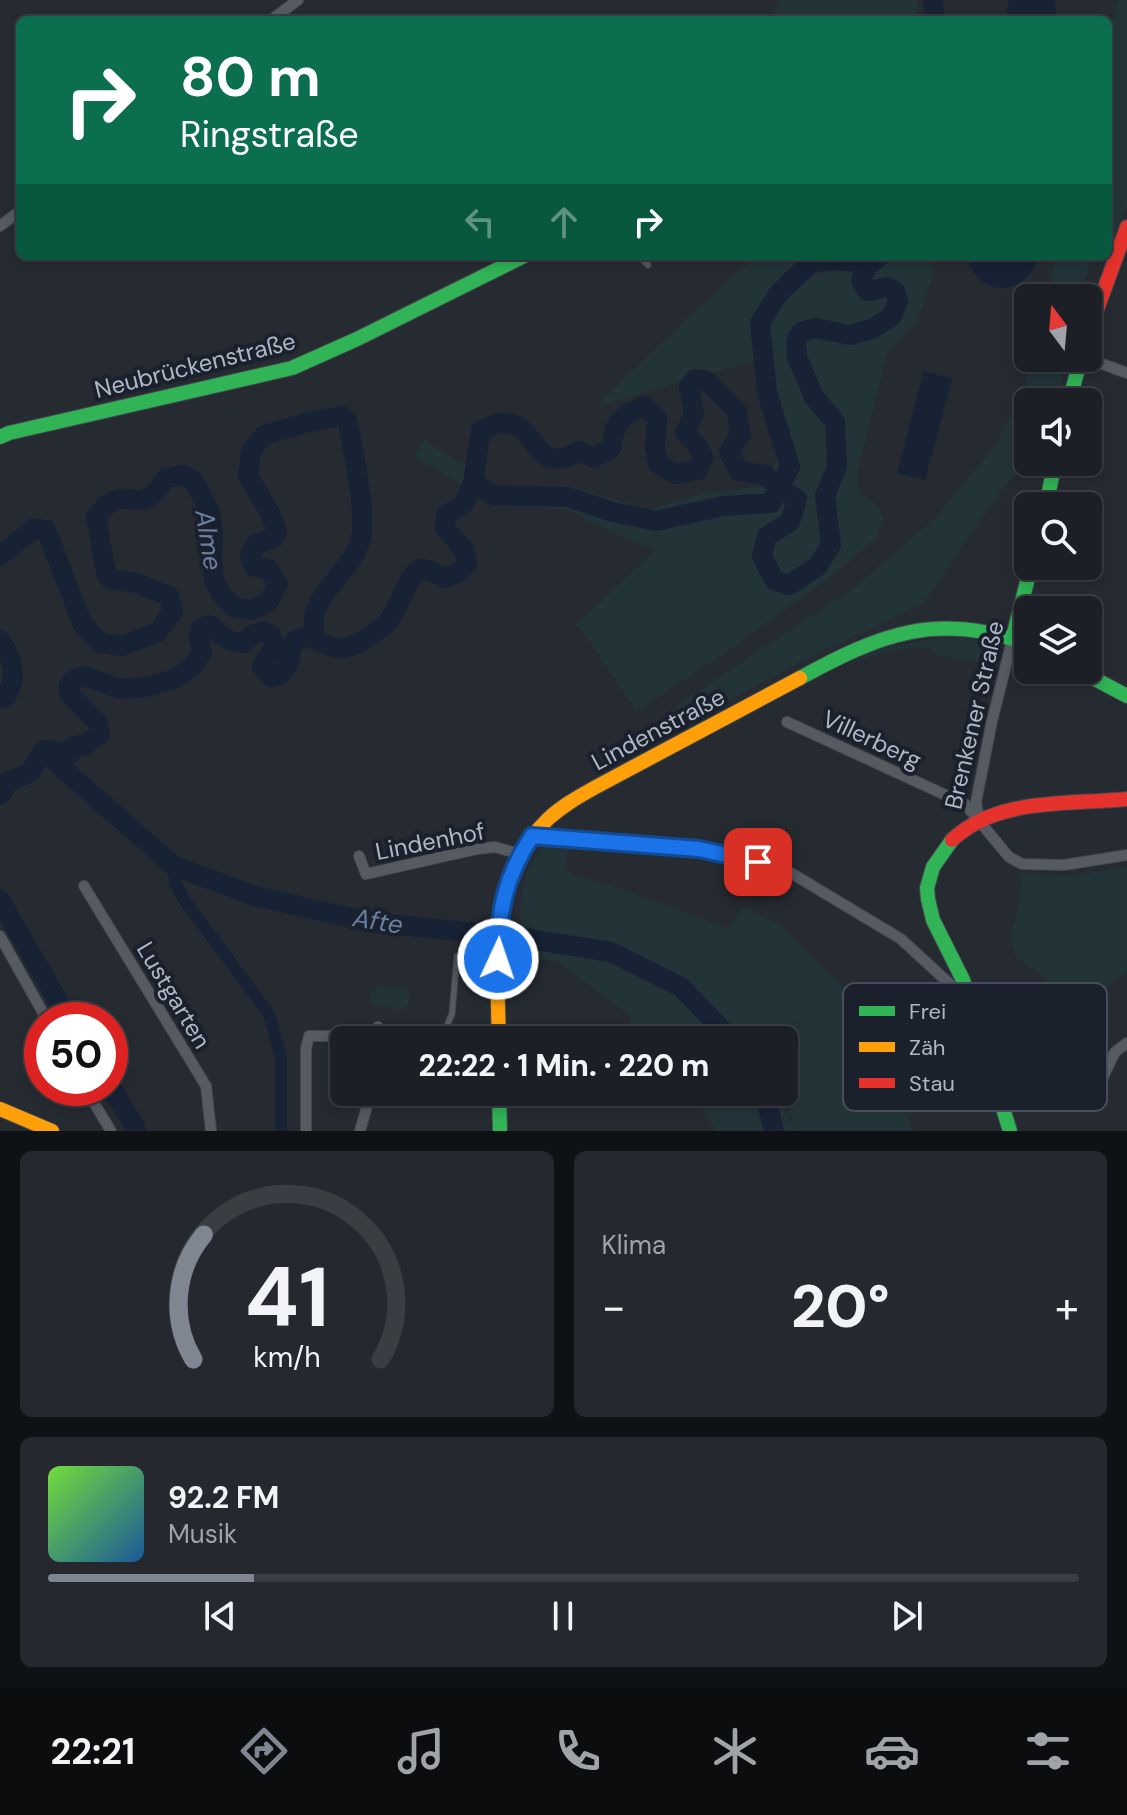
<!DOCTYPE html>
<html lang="de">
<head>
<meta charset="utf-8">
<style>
	body { margin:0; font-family:"DM Sans",sans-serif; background:#25282e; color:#f1f3f6; height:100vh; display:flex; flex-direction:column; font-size:30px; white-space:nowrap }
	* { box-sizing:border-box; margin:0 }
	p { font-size:26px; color:#a0a3a7 }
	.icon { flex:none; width:44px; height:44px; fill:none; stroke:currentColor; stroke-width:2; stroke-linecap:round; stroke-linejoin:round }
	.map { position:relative; height:1131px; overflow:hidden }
	.drawer { display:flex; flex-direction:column; gap:20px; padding:20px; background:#0f1215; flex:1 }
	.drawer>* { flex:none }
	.top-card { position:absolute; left:16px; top:16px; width:1096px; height:244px; border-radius:12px; box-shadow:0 4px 12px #0003,0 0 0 2px #3a3e43; background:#0b6e4f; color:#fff; overflow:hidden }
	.needle { width:52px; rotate:344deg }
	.tools { position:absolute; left:1014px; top:284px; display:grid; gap:16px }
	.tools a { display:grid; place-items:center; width:88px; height:88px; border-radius:12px; background:#1c2026; box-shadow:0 4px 12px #0003,0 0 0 2px #3a3e43; font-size:40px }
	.speed { position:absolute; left:24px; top:1002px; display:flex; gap:16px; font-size:40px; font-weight:700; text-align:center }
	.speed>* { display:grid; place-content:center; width:104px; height:104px; border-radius:50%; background:#1c2026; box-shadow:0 4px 12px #0003,0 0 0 2px #3a3e43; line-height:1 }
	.speed .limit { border:12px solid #d22; background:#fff; color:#111 }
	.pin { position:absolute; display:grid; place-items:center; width:68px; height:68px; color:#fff; margin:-34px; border-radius:16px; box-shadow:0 4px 12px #0006 }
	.me { position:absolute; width:88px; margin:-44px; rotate:3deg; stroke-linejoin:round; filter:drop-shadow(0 0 6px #0008) }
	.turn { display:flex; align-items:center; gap:28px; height:168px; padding:0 32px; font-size:36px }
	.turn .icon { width:104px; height:104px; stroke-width:2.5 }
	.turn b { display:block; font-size:56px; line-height:68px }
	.lanes { display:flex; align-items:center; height:76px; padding:0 32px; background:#0003; justify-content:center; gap:40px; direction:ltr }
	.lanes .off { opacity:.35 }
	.big { font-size:60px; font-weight:800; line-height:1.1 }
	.drawer .tile { flex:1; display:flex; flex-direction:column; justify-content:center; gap:12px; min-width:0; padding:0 28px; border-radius:12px; background:#25282e }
	.drawer .dial { align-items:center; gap:0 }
	.dial svg { height:208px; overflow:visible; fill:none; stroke:#3a3e43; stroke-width:7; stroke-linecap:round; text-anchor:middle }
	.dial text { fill:#f1f3f6; stroke:none }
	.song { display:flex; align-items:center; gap:24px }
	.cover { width:96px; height:96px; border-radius:12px; background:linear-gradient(135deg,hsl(100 70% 55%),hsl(210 70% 35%)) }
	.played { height:8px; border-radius:4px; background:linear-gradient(90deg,#7f8692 20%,#3a3e43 20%) }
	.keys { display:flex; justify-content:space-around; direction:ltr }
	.heat { display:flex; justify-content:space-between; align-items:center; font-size:44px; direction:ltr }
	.drawer .tiles { flex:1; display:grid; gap:20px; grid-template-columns:1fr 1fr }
	.tile:last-child { grid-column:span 2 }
	.trip { position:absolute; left:330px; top:1026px; width:468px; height:80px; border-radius:12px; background:#1c2026; box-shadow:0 4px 12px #0003,0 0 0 2px #3a3e43; font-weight:800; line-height:80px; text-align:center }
	.menu { display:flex; height:128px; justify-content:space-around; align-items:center; background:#0b0d0f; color:#a0a3a7 }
	.menu .icon { width:56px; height:56px }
	.menu .active { color:#7f8692 }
	.menu b { font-size:36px; color:#f1f3f6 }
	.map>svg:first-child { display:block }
	.green { fill:#233438 }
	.water { fill:#172234 }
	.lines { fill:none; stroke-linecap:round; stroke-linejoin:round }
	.canal { stroke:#172234; stroke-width:12 }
	.river { stroke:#172234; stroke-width:20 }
	.lane-casing { stroke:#43484f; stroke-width:7 }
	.street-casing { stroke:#43484f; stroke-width:12 }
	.fast-casing { stroke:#43484f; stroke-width:16 }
	.slow-casing { stroke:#43484f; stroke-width:16 }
	.jam-casing { stroke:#43484f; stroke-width:16 }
	.lane { stroke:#565a61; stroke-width:5 }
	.street { stroke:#565a61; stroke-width:10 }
	.fast { stroke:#30b455; stroke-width:14 }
	.slow { stroke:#ff9f0a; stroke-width:14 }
	.jam { stroke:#e5322d; stroke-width:14 }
	.route-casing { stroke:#114b97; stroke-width:20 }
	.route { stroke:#1a73e8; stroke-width:14 }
	.labels { text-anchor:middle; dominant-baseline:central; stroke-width:8; stroke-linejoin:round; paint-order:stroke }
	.street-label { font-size:24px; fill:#afb7c5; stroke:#1a212d }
	.water-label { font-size:26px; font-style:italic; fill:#6980a3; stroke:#1a212d }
	.key { fill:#1a212d; stroke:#474e5b; stroke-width:2 }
	.key-label { font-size:22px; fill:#afb7c5 }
</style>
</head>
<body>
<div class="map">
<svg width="1127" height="1131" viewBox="0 0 1127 1131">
	<rect width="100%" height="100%" fill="#262b32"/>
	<g class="green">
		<path d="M779,0H917L918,20H769Z"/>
		<path d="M1118,0H1127V206L1108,257L1105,256H1108V191L1114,166L1108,185V41Z"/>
		<path d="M756,256H807L771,291L755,322L757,360L773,358L769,327L786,298L814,276L830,271L877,272L892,256L928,257L934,271L917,322L888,351L857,473L860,493L880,508L883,519L875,539L838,571L726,652L636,711L582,630L575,626L655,550L585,520L580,514L562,509L494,505L415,456L424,440L497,486H571L649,510L701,494L761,486L780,456L760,393L756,360L608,403H599L689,316Z"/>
		<path d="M1056,256H1091L1081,298H1046Z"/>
		<path d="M1032,358H1067L1057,402H1028V460L1003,487L924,603L874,628L823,650L699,716L596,774L678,705L853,589L936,517L997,443L1025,386Z"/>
		<path d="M942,638C969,639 992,634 998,666L934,654V650C908,642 876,656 850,663L879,650L906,644Z"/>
		<path d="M548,839L570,845L564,868L575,876L616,887L729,929L743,907L782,926L844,987L889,1053L885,1061L913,1131H795L783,1092L784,1040H627L631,1016L557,961L515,955L521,898L527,871Z"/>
		<path d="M1127,867V971L1076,1011L1051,982L1016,957L1011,937L1021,897L1020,874L1069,876Z"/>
		<path d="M378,986H384L392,990L403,988L409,993C412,1002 408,1010 398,1011C397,1010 389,1006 388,1006C377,1006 369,1011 371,993Z"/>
		<path d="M690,1092H780L794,1131H716Z"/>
	</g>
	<g class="water">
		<path d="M1009,0H1055L1056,12L1054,20H1010L1007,12Z"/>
		<path d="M968,256H1037C1030,298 974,299 968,256Z"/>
		<path d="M924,371L952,379L925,480L897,473Z"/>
	</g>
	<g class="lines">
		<path class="canal" d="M174,866L175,883L185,901L269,1014L281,1058V1131"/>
		<g class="river">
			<path d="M933,0L934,20"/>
			<path d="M473,483L493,495L568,497L613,512L656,521L723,506L771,503L790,467L767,392L760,323L778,294L810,263L827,260L873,262L879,257"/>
			<path d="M0,556L33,529L46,530L82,623L100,643L122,646L158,632L173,611L169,596L136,583L110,579L106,572L96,517C100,513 104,506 110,503C134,489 141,518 166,478L182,475L194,481L211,515L213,537L212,560L214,580L222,595L235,608L253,610L268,602L278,584L268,569L254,567L250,555L256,544L275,537L277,531L270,513L248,476L251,451L264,435L309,422L342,416L348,423C353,452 369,520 359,545C349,570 323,588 315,613C313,620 314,630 314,638"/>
			<path d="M0,640C13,658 18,676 6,697L0,698"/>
			<path d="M44,750L71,753L74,746L85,745L100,734L98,723L69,693V685L74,679L85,676L119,689L145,687L175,679L192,667L202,653L199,637L201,628L210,625C220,635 229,643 244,643L252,635L262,631L271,635C278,651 268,653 262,667L271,677C290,675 289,657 294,641C319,627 325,660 358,643C370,636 384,628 392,616C402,601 406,579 420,569L428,570L445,578L458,573L467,564L464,550L445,528L446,515L463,505L473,483L481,430C487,428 493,424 499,423C541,418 529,480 579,451L594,458L611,448C616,420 618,418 644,406L657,418L655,448L658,464L675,474L698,470L703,458L700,449L685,433L694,414L689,386L695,379L707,381L736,410L741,434L729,452L739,471L765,475L779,488L797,499L790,522L767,536L762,556L774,580L789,585L817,567L831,545L825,496L837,467L835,422L814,397L797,357L796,341L801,332L815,328L850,335L872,329L892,316L898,301L895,291L888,287L868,291L861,281L868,262"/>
			<path d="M44,750L61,767L174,866L255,896L369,922L517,937L611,952L681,987L732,1040"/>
			<path d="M0,795L9,781L30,773L44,750"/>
			<path d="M0,900L69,1020"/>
			<path d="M110,1086L135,1126L136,1131"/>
			<path d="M762,1092L766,1099L774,1131"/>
		</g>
		<g class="lane-casing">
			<g id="lane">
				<path d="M639,256L648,265"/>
				<path d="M446,1028L452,1014L457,956"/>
			</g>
		</g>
		<g class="street-casing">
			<g id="street">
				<path d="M271,20L298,0"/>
				<path d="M0,226L20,211"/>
				<path d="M1086,358L1127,373"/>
				<path d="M787,722L965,804L1009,857L1022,864L1064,865L1127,855"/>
				<path d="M979,819L976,802L992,721L1013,637"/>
				<path d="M532,836L699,849L733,855L791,873L901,939L953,987L967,994"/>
				<path d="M359,856L366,874L477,849L495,847L520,854"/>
				<path d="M84,886L206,1086L211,1131"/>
				<path d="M0,936L47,1020"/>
				<path d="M377,1040L378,1027"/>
				<path d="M1103,1077L1115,1052L1127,1043"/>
				<path d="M85,1088L111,1131"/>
				<path d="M306,1131V1049L309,1036H330L333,1035"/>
				<path d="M360,1131L371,1092"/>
			</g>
		</g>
		<g class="fast-casing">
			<g id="fast">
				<path d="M1069,402L1081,358"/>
				<path d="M0,437L9,433L292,368L357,339L524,256"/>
				<path d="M1046,506L1055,462"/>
				<path d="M1013,637L1031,566"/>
				<path d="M1078,670L1127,696"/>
				<path d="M800,678C880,634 938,611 1028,644"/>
				<path d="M952,840L933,867L927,888L928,899L933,920L963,980L1010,1131"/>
				<path d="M499,1092L500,1131"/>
			</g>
		</g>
		<g class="slow-casing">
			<g id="slow">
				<path d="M499,1040C497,966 489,875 548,819C562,806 578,797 594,788L800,678"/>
				<path d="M0,1109L52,1131"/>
			</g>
		</g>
		<g class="jam-casing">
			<g id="jam">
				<path d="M1088,334L1127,227"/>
				<path d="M952,840C997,797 1069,805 1127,799"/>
			</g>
		</g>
		<use href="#lane" class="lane"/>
		<use href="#street" class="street"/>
		<use href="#fast" class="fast"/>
		<use href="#slow" class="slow"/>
		<use href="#jam" class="jam"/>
	</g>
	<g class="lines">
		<g class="route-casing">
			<path id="route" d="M498,959C498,911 505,877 532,836L699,849L758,862"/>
		</g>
		<use href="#route" class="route"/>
	</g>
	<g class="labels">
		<g class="street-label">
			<text transform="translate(195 365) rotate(-14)">Neubrückenstraße</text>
			<text transform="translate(974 715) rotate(-77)">Brenkener Straße</text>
			<text transform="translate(658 729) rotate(-28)">Lindenstraße</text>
			<text transform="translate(872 739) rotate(25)">Villerberg</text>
			<text transform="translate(430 841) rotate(-11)">Lindenhof</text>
			<text transform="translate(174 995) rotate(59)">Lustgarten</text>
		</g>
		<g class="water-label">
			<text transform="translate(209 540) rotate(81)">Alme</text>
			<text transform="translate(378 921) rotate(9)">Afte</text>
		</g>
	</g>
	<rect x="843" y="983" width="264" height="128" rx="12" class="key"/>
	<rect x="859" y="1006" width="36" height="10" fill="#30b455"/>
	<rect x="859" y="1042" width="36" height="10" fill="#ff9f0a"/>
	<rect x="859" y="1078" width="36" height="10" fill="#e5322d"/>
	<g class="key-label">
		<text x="909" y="1019">Frei</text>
		<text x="909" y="1055">Zäh</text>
		<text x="909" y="1091">Stau</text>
	</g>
</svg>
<div class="tools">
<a><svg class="needle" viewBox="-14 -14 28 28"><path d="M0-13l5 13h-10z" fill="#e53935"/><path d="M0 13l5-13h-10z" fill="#a0a3a7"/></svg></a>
<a><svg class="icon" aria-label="sound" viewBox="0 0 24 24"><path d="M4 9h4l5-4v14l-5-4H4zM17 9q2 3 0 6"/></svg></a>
<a><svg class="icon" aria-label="search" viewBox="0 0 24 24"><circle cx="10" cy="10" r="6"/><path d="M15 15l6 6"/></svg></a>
<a><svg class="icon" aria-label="layers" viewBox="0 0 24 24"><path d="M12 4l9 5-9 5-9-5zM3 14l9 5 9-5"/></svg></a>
</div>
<div class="speed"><div class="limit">50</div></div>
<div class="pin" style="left:758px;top:862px;background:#d93025"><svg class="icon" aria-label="arrive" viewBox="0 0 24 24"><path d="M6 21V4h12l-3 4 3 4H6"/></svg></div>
<svg class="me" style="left:498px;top:959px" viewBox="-20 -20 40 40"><circle r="17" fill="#1a73e8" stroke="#fff" stroke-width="3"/><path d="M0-11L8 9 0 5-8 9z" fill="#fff"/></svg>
<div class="trip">22:22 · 1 Min. · 220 m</div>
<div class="top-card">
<div class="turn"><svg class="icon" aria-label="right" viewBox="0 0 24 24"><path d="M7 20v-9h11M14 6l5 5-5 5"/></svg><div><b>80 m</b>Ringstraße</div></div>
<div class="lanes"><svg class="icon off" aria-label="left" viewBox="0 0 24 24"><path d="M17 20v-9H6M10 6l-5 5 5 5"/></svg><svg class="icon off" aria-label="ahead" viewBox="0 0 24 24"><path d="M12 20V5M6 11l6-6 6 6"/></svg><svg class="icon" aria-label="right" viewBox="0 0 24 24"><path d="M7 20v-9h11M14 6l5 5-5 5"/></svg></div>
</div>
</div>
<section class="drawer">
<div class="tiles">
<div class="tile dial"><svg viewBox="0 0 100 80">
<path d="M14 69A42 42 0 1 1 86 69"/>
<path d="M14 69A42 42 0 0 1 18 21" stroke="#7f8692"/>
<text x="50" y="56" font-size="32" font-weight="700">41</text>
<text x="50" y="72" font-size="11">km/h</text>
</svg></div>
<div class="tile"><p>Klima</p>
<div class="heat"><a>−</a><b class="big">20°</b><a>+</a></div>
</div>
<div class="tile">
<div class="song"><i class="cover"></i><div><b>92.2 FM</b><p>Musik</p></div></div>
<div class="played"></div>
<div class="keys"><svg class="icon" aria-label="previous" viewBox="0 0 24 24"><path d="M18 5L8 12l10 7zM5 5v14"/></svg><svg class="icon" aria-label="pause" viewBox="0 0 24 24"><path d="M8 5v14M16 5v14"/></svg><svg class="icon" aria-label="next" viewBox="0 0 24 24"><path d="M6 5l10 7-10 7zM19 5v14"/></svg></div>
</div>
</div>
</section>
<nav class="menu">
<b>22:21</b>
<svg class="icon active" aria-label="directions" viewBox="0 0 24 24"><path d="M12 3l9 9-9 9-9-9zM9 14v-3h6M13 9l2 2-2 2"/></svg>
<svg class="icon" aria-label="music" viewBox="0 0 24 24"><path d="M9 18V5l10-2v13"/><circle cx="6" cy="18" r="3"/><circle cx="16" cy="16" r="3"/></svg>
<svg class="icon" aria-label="phone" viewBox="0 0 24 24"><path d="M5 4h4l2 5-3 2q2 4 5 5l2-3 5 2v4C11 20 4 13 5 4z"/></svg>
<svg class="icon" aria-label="climate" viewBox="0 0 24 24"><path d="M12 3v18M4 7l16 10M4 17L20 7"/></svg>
<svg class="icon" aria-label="car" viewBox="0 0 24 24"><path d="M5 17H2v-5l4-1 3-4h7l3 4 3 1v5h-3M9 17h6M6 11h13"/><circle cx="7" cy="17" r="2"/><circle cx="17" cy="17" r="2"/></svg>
<svg class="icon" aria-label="filters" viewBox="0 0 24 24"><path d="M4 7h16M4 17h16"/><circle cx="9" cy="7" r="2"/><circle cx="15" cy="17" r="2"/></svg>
</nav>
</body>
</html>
